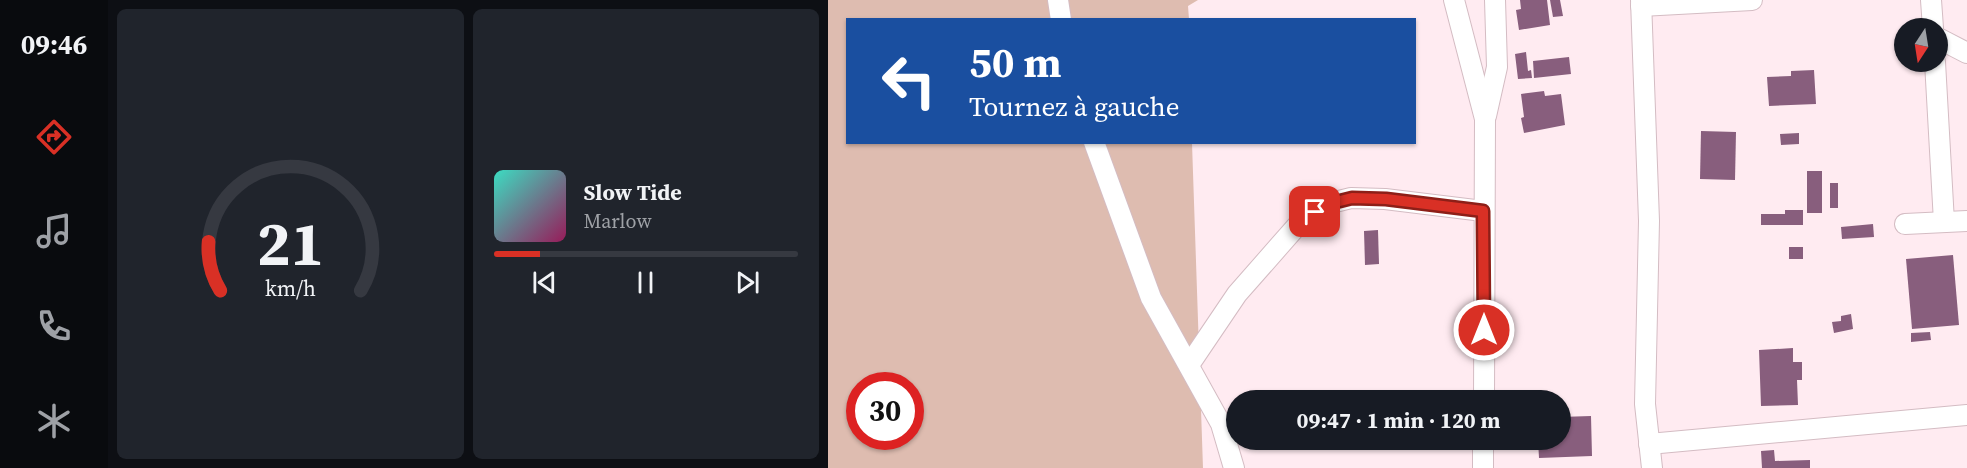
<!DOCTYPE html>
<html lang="fr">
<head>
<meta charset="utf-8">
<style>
	body { margin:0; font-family:"Source Serif 4",serif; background:#20242c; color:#f1f3f6; height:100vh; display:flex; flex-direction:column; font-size:22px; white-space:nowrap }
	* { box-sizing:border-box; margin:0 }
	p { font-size:20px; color:#9ea1a6 }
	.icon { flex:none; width:33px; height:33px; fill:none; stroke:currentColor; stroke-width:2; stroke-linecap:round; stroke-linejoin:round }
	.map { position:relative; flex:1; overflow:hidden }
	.sheet { display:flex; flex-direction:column; gap:9px; padding:9px; background:#0d0f14; width:720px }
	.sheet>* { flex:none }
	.hud { position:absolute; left:18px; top:18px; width:570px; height:126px; border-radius:0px; box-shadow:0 2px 4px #0004; background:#1a4fa0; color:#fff; overflow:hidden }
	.needle { width:39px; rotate:192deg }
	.fabs { position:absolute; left:1066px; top:18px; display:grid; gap:12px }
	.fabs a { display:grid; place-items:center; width:54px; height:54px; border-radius:50%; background:#171b24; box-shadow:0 2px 4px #0004; font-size:30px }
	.speed { position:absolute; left:18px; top:372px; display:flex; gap:12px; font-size:30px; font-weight:700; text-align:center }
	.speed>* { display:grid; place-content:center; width:78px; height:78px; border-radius:50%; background:#171b24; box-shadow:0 2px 4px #0004; line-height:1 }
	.speed .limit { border:9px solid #d22; background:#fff; color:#111 }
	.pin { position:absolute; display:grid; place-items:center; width:51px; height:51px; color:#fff; margin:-26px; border-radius:12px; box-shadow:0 3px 9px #0006 }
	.me { position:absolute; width:66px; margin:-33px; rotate:0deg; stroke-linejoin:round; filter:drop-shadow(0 0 4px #0008) }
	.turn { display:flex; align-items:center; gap:21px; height:126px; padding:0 24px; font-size:27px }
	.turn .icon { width:78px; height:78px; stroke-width:2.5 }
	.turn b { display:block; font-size:42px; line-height:51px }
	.sheet .widget { flex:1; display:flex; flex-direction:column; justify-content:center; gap:9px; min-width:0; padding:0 21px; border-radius:9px; background:#20242c }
	.sheet .dial { align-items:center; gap:0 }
	.dial svg { height:156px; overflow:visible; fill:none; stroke:#363941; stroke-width:7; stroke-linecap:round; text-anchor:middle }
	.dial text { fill:#f1f3f6; stroke:none }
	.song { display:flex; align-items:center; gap:18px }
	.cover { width:72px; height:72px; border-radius:9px; background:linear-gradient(135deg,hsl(170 70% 55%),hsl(330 70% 35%)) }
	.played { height:6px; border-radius:3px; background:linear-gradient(90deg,#d93025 15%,#363941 15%) }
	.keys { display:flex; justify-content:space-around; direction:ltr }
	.sheet .tiles { flex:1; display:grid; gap:9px; grid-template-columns:repeat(2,1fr) }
	.trip { position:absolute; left:398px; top:390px; width:345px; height:60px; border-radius:30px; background:#171b24; box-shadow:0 2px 4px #0004; font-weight:700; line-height:60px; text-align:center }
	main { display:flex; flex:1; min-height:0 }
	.tab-bar { display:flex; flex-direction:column; width:108px; justify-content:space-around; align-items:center; background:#090b0e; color:#9ea1a6 }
	.tab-bar .icon { width:42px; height:42px }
	.tab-bar .active { color:#d93025 }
	.tab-bar b { font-size:27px; color:#f1f3f6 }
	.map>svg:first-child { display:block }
	.green { fill:#debcb0; fill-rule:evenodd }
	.building { fill:#885e7d }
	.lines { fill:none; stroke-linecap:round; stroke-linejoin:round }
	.minor-casing { stroke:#d4bcc3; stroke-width:22 }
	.minor { stroke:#fff; stroke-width:20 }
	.route-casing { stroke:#8d1f18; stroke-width:15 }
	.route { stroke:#d93025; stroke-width:10 }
</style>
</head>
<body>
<main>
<nav class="tab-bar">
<b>09:46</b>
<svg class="icon active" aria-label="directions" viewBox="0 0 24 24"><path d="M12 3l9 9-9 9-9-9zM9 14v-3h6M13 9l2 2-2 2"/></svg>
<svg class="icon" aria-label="music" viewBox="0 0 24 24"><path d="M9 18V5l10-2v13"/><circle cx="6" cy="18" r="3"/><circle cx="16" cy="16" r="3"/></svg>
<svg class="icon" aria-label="phone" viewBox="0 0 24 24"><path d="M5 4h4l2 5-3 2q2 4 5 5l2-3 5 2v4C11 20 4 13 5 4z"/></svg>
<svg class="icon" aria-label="climate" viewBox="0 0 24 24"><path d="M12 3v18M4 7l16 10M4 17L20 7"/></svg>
</nav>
<section class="sheet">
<div class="tiles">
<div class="widget dial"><svg viewBox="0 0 100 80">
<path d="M14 69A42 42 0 1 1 86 69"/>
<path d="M14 69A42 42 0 0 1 8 44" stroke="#d93025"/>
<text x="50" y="56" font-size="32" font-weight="700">21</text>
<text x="50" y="72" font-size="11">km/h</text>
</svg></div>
<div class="widget">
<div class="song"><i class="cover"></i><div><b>Slow Tide</b><p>Marlow</p></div></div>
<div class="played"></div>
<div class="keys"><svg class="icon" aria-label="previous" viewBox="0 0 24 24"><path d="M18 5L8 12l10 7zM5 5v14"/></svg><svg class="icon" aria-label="pause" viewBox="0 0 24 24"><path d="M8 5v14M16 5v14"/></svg><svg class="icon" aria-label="next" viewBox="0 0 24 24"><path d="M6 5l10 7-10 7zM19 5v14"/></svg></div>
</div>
</div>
</section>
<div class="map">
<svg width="1139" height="468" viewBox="0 0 1139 468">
	<rect width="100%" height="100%" fill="#ffebf1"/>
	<path class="green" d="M0,0H370L360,6L361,19L20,20V142L364,143L375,468H0ZM32,386H82V436H32Z"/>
	<g class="building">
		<path d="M692,0H719L722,25L691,30L688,10L693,9Z"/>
		<path d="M722,0H732L735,16L725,17Z"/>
		<path d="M698,52L700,71L703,70L704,78L690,79L687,54Z"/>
		<path d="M741,57L743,74L706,78L705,61Z"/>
		<path d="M986,70L988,104L941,106L939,77L963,76V71Z"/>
		<path d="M716,91L717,96L733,94L737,125L696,133L693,118L696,117L693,94Z"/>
		<path d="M873,131L908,132L907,180L872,179Z"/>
		<path d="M971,133V144L953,145L952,134Z"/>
		<rect x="979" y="171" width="15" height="42"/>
		<rect x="1002" y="183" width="8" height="25"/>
		<path d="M957,210H975V225H933V214H957Z"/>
		<path d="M1045,224L1046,237L1014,239L1013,227Z"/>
		<path d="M550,230L551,264L537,265L536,231Z"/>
		<rect x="961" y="247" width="14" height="12"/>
		<path d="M1125,255L1131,325L1084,329L1078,259Z"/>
		<path d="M1023,314L1025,329L1006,333L1004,322L1013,321V316Z"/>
		<path d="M1102,332L1103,340L1083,342V333Z"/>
		<path d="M965,348V362H974V380H969L970,405L933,406L931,350Z"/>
		<path d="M763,416L764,456L711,458L710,440H732V417Z"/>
		<path d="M946,450L947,461L982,460V468H934L933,451Z"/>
	</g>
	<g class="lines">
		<g class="minor-casing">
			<g id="minor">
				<path d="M230,0L233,20"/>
				<path d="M626,0L657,119L656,400"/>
				<path d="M813,0L821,221L817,404L824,468"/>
				<path d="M1103,0L1105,28"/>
				<path d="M813,6L924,0"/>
				<path d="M1110,38L1139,53"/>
				<path d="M1107,62L1116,222"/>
				<path d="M658,116L669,67L667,0"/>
				<path d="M266,142L323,298L393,424L406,468"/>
				<path d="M1077,224L1139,221"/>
				<path d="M361,365L409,294L475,219L499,204L523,198L557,199L655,211"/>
				<path d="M821,444L1139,415"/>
				<path d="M655,468V440"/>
			</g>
		</g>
		<use href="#minor" class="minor"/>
	</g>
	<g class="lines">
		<g class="route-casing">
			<path id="route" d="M487,212L500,204L524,198L558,199L655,211L656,330"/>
		</g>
		<use href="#route" class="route"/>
	</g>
</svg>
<div class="fabs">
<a><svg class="needle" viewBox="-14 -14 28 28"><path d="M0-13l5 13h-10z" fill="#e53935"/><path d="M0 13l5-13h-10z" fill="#9ea1a6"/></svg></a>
</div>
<div class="speed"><div class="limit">30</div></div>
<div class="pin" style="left:487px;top:212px;background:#d93025"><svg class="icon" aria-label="arrive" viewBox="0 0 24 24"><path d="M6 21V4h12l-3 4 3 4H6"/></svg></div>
<svg class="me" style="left:656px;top:330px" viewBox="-20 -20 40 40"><circle r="17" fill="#d93025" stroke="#fff" stroke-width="3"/><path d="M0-11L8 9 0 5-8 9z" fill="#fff"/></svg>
<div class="trip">09:47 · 1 min · 120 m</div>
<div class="hud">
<div class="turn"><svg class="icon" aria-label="left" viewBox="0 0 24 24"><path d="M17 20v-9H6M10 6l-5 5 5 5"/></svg><div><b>50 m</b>Tournez à gauche</div></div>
</div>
</div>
</main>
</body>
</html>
